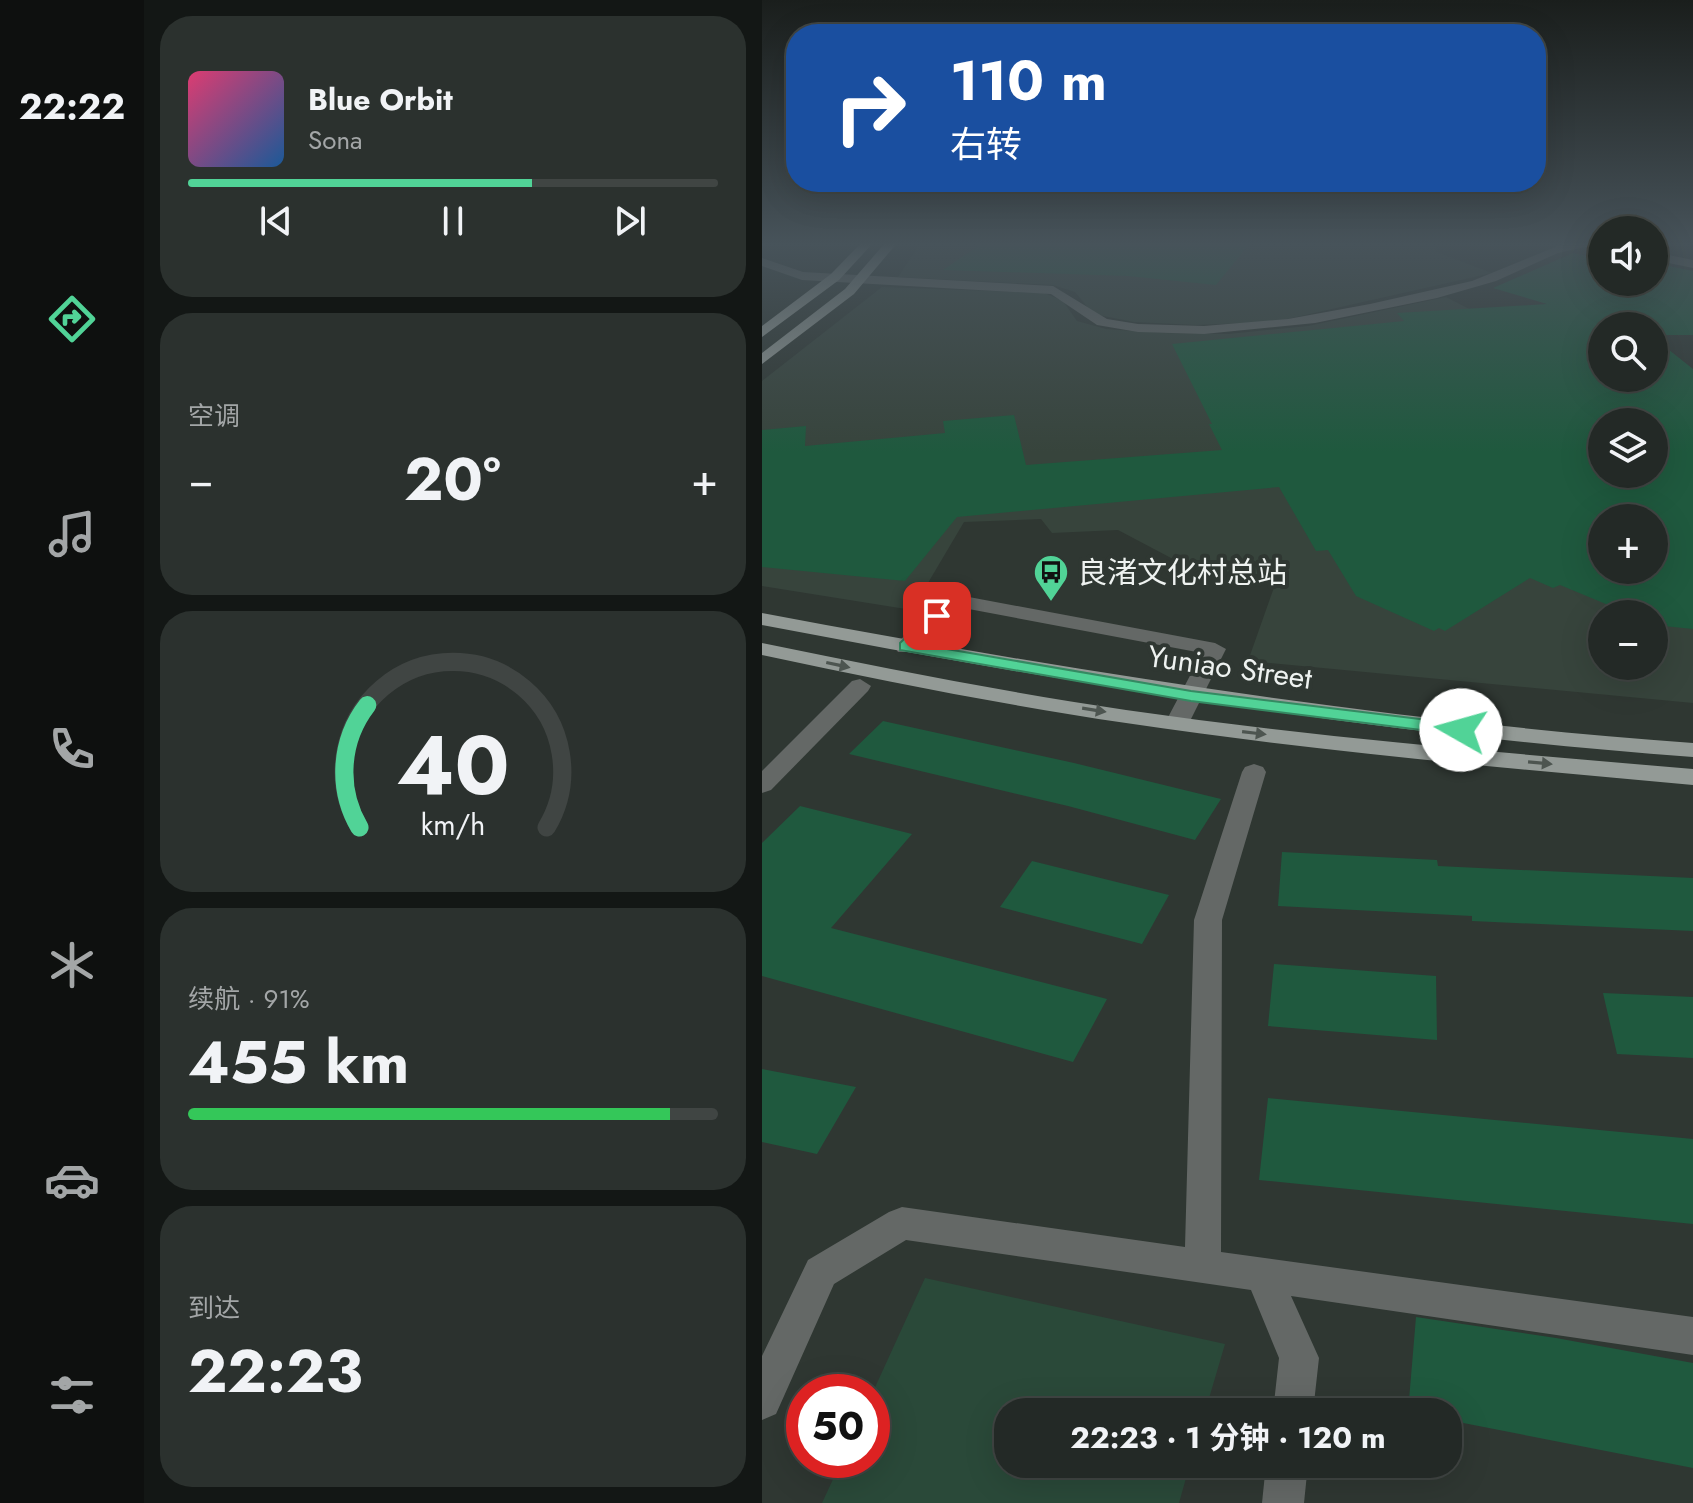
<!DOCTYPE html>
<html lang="zh">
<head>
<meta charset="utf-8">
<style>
	body { margin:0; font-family:Jost,"Noto Sans SC",sans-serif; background:#2b312e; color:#f1f3f6; height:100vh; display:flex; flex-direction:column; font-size:30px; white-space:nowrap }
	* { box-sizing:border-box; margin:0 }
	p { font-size:26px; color:#a3a6a7 }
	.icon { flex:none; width:44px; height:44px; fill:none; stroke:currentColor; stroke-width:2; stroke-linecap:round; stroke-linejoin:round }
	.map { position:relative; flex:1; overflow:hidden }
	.side { display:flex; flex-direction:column; gap:16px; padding:16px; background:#131715; width:618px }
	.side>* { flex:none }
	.top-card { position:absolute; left:24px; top:24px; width:760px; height:168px; border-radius:32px; box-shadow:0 8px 32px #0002,0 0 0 2px #404543; background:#1a4fa0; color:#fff; overflow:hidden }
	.fabs { position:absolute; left:826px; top:216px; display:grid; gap:16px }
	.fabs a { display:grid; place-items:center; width:80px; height:80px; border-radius:50%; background:#232926; box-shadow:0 8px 32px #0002,0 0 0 2px #404543; font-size:40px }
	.speed { position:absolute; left:24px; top:1374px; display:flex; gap:16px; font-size:40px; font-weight:700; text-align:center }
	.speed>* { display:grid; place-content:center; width:104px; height:104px; border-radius:50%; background:#232926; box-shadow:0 8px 32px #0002,0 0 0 2px #404543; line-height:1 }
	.speed .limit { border:12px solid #d22; background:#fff; color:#111 }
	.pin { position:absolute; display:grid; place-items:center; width:68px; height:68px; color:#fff; margin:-34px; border-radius:16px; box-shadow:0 4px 12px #0006 }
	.me { position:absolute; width:88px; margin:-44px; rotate:277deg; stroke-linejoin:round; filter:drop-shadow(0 0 6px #0008) }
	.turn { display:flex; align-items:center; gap:28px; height:168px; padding:0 32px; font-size:36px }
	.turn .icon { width:104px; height:104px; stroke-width:2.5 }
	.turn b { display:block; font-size:56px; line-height:68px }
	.big { font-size:60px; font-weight:700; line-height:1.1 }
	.side .card { flex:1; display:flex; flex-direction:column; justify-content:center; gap:12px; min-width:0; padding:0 28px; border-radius:32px; background:#2b312e }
	.side .dial { align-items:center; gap:0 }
	.dial svg { height:208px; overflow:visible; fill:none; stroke:#404543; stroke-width:7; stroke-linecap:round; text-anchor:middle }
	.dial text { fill:#f1f3f6; stroke:none }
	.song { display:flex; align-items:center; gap:24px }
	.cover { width:96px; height:96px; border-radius:12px; background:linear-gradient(135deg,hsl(340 70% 55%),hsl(210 70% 35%)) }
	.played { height:8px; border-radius:4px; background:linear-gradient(90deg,#51d397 65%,#404543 65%) }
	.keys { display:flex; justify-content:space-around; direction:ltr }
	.heat { display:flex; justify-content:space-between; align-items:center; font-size:44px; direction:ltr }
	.charge { height:12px; border-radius:6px; background:linear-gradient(90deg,#34c759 91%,#404543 0) }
	.trip { position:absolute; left:232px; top:1398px; width:468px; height:80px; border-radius:32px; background:#232926; box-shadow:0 8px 32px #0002,0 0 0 2px #404543; font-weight:700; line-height:80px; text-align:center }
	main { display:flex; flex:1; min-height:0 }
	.dock { display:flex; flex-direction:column; width:144px; justify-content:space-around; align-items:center; background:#0e100f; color:#a3a6a7 }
	.dock .icon { width:56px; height:56px }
	.dock .active { color:#51d397 }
	.dock b { font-size:36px; color:#f1f3f6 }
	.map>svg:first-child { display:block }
	.built { fill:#37443c; fill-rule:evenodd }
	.green { fill:#2a4939 }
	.building { fill:#1f593e; fill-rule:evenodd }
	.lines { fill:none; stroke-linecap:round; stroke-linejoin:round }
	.minor { fill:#646866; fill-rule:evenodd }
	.major { fill:#939a96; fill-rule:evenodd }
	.oneway { fill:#4d5550 }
	.route { fill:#51d397; stroke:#358962; stroke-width:2 }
	.labels { text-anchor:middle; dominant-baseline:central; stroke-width:8; stroke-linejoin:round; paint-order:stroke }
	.poi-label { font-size:30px; fill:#eef2f0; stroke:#2f3732; text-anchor:start }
	.street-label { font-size:30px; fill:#eef2f0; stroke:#2f3732 }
</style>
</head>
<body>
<main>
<nav class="dock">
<b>22:22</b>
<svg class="icon active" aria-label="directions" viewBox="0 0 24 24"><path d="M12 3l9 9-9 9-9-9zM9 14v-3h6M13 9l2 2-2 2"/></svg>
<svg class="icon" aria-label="music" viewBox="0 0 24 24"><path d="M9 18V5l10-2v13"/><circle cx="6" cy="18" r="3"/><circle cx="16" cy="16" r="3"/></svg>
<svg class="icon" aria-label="phone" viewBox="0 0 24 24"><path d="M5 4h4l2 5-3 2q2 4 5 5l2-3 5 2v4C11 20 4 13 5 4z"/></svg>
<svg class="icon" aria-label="climate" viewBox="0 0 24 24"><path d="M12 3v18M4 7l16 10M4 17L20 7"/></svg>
<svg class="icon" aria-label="car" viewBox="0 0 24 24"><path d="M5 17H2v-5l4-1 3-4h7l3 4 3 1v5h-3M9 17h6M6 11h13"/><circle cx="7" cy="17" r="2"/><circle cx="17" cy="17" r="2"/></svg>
<svg class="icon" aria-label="filters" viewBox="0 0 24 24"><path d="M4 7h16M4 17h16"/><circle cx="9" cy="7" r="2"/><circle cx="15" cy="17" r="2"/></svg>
</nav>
<section class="side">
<div class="card">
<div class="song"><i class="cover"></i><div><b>Blue Orbit</b><p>Sona</p></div></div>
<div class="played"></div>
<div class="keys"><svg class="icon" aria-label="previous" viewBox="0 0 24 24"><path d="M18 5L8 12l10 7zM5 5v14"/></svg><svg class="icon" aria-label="pause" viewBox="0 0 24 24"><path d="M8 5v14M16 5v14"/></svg><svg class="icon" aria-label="next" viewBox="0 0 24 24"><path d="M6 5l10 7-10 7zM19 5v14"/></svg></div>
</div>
<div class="card"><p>空调</p>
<div class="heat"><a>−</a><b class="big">20°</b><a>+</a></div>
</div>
<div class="card dial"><svg viewBox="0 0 100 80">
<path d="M14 69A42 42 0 1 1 86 69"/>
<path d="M14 69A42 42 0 0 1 17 22" stroke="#51d397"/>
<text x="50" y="56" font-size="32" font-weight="700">40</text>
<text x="50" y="72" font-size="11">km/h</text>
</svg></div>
<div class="card"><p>续航 · 91%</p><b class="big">455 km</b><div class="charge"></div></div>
<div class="card"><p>到达</p><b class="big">22:23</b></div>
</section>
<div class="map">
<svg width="931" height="1503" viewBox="0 0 931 1503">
	<rect width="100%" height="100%" fill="#2f3732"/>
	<g class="built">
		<path d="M159,242H677L672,251L730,273L512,322L434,325L372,322L331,314L313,292L291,285L136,277Z"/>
		<path d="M120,287L282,293L301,301L315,321L344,329L399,333L466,334L546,326L684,297L777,345L840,422V474L931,471V703L486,661L516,576L428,568L356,530L290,533L279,519L202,522L150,610L0,586V381ZM840,518H892V570H840ZM840,614H892V666H840Z"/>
	</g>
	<path class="green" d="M163,1278L463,1344L443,1412H246V1464H428L417,1503H60L80,1460H110V1394Z"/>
	<g class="building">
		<path d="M222,242H489L454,285L366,276L181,270Z"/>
		<path d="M811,253L831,257L840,253V282H892V263L931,271V335H892V326H840V378H892V338L931,369V629L892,625V614H868L798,585L791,588L768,578L683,631L677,628L672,631L594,596L566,550L554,551L517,487L195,517L143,581L0,567V430L44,426L43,446L183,433L181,421L252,415L264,465L460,450L447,424H450L410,344L642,321L635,313L785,304L731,288ZM840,422H892V474H840ZM840,518H892V570H840Z"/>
		<path d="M121,721L312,763L459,799L433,840L306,806L87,754Z"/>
		<path d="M38,806L150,834L69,928L345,999L311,1062L0,976V843Z"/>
		<path d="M520,852L675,860L676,866L931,878V931L710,921V916L516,906Z"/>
		<path d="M270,861L407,895L380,944L238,907Z"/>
		<path d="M512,964L674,976L675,1040L506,1026Z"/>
		<path d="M841,993L931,997V1058L855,1054Z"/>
		<path d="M0,1069L94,1087L55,1154L0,1142Z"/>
		<path d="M506,1098L931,1139V1224L497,1180Z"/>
		<path d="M654,1317L794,1338L931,1363V1468L686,1420V1412H646Z"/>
	</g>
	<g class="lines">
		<g class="minor">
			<path d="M840,242V247H823L796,253L734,281L675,298L553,323L442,334L376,332L335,325L289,294L40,280L0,266V258L41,272L291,286L345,319L376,324L442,326L526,319L608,304L710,281L803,243Z"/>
			<path d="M892,252L931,260V268L892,260Z"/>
			<path d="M191,594L453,643L464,649L427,723L423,728H407L403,723L440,653L196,607L152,652H136L133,647L136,642L184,596Z"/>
			<path d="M98,679L109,686L106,691L9,790L0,793V771L90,681Z"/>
			<path d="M492,764L501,767L504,772L460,920L459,1252L931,1317V1355L529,1296L557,1358L551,1412H511L517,1358L489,1290L144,1240L72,1284L14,1414L0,1420V1356L46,1260L127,1212L140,1207L423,1247L432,920L480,772L483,767Z"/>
			<path d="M504,1464H546L542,1503H500Z"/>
		</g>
		<g class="major">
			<path d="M100,242H112L77,280L0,337V326L69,274Z"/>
			<path d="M124,242H136L92,294L0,364V353L83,289Z"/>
			<path d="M0,613C309,671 617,720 931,743V757C617,734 309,684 0,625Z"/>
			<path d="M0,643C121,668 242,692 364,710C552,737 742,753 931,769V785C742,768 552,751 364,723C242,705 121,681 0,655Z"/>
		</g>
	</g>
	<defs><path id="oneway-solid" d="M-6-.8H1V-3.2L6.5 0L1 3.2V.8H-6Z" transform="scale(2)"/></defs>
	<g class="oneway">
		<use href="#oneway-solid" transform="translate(76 665) rotate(12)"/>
		<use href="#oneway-solid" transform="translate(332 710) rotate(9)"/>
		<use href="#oneway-solid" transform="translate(492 733) rotate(7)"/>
		<use href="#oneway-solid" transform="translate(778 763) rotate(5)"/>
	</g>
	<linearGradient id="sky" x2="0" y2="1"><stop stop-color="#1a1e1c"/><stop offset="0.54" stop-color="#47535a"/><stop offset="1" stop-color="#47535a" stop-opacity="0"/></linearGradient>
	<rect width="931" height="452" fill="url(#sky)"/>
	<path class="route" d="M175,611L183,616L156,644L429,691L699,724L708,730L699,735L429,701L138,650V643L170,612Z"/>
	<defs>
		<g id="bus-pin" transform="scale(1.8)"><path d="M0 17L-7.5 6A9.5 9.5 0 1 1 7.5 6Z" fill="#51d397" stroke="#2f3732"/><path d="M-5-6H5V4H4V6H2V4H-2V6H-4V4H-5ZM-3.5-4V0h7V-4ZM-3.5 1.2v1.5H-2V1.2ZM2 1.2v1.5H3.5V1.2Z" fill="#111"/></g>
	</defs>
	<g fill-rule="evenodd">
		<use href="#bus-pin" x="289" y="572"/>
	</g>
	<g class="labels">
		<g class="poi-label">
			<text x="315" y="572">良渚文化村总站</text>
		</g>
		<g class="street-label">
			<text transform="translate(468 667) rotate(8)">Yuniao Street</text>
		</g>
	</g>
</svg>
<div class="fabs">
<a><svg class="icon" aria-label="sound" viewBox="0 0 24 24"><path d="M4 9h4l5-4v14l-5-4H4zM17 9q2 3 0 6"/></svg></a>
<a><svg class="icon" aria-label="search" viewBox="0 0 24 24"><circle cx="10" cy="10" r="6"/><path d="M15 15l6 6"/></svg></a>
<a><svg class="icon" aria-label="layers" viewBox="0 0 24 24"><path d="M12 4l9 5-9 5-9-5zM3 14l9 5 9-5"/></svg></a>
<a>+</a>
<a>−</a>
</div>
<div class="speed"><div class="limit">50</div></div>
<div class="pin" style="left:175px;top:616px;background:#d93025"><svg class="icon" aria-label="arrive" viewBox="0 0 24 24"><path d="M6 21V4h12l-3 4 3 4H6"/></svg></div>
<svg class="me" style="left:699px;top:730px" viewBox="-20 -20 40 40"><circle r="19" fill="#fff"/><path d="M0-13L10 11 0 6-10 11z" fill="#51d397"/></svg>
<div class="trip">22:23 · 1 分钟 · 120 m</div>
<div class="top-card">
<div class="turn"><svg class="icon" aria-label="right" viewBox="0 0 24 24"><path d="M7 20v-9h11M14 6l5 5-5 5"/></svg><div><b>110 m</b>右转</div></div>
</div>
</div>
</main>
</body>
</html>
